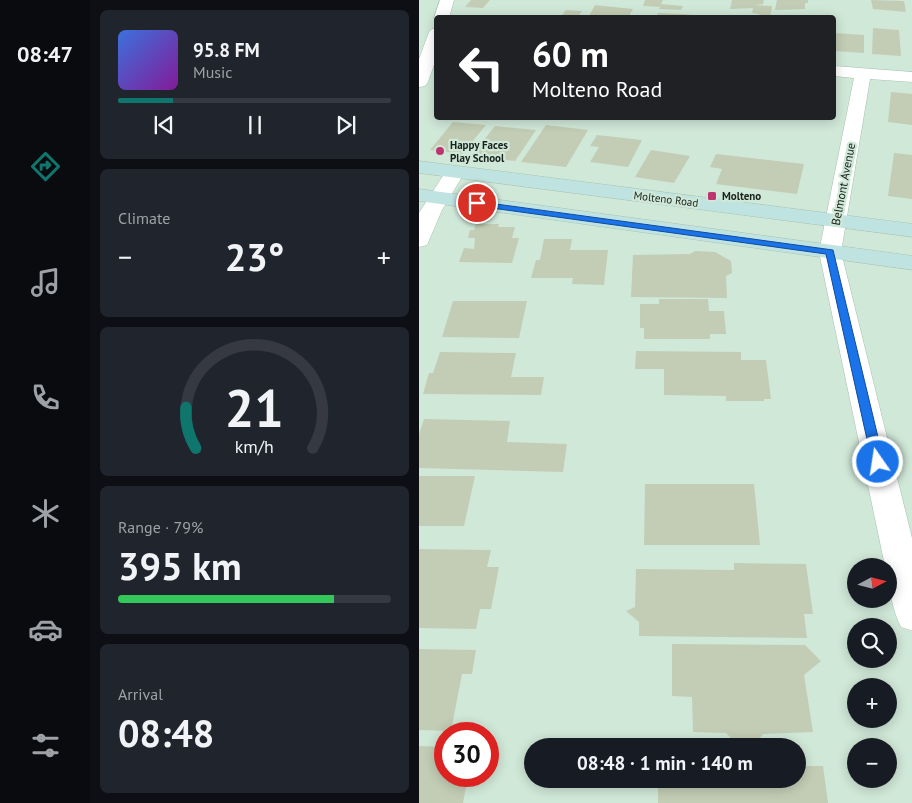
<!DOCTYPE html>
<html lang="en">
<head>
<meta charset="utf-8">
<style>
	body { margin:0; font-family:"PT Sans",sans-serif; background:#20242c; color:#f1f3f6; height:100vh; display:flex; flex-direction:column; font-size:19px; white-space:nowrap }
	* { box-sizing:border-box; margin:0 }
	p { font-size:16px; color:#9ea1a6 }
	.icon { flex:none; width:28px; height:28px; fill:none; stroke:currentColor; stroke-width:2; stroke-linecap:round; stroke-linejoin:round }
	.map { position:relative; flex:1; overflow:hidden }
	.details { display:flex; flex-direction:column; gap:10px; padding:10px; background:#0d0f14; width:329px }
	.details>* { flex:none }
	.hud { position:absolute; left:15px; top:15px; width:402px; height:105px; border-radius:5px; box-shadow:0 2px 12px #0003; background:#202124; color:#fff; overflow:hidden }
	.needle { width:32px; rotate:83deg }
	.fabs { position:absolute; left:428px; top:558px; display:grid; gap:10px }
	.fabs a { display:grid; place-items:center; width:50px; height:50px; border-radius:50%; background:#171b24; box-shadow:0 2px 12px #0003; font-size:25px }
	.speed { position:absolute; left:15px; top:722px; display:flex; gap:10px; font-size:25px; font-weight:700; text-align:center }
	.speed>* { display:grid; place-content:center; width:65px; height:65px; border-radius:50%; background:#171b24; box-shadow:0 2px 12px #0003; line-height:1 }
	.speed .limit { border:8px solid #d22; background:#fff; color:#111 }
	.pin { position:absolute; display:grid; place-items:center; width:42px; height:42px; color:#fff; margin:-21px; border:2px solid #fff; border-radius:50%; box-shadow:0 1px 5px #0007 }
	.me { position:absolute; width:55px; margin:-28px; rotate:347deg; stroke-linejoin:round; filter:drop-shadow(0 0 4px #0008) }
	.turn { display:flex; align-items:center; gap:18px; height:105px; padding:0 15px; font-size:22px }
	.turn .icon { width:65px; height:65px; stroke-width:2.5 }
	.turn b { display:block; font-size:35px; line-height:42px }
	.big { font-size:38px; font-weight:700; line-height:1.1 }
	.details .widget { flex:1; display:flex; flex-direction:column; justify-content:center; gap:8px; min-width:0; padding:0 18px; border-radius:8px; background:#20242c }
	.details .dial { align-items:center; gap:0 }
	.dial svg { height:130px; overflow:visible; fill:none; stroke:#363941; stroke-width:7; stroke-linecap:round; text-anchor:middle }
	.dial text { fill:#f1f3f6; stroke:none }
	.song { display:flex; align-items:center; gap:15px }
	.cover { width:60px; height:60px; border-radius:8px; background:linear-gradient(135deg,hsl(220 70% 55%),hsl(290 70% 35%)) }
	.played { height:5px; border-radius:2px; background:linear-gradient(90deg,#0f766e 20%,#363941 20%) }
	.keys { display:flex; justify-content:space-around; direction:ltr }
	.heat { display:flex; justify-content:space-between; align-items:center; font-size:28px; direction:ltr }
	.charge { height:8px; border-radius:4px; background:linear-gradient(90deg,#34c759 79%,#363941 0) }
	.trip { position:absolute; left:105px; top:738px; width:282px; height:50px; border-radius:25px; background:#171b24; box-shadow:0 2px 12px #0003; font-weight:700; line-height:50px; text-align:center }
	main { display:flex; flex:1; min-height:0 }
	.menu { display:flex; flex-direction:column; width:90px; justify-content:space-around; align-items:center; background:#090b0e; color:#9ea1a6 }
	.menu .icon { width:35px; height:35px }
	.menu .current { color:#0f766e }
	.menu b { font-size:22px; color:#f1f3f6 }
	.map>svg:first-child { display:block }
	.building { fill:#c3cdb5 }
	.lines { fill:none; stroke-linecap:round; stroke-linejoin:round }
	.street-casing { stroke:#a8bfb0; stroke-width:1 }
	.secondary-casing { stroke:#a8bfb0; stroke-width:1 }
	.street { fill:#fff; fill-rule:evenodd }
	.secondary { fill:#bfe3e0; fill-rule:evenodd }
	.route { fill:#1a73e8; stroke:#114b97 }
	.poi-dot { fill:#bd346f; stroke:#d0e8d8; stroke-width:2 }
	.labels { text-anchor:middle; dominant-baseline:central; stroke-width:4.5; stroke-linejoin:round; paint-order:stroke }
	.far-poi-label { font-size:11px; font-weight:bold; fill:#18211b; stroke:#d0e8d8; text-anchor:start }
	.far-street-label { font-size:11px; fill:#18211b; stroke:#d0e8d8 }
	.street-label { font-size:12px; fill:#18211b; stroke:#d0e8d8 }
</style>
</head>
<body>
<main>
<nav class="menu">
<b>08:47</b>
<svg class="icon current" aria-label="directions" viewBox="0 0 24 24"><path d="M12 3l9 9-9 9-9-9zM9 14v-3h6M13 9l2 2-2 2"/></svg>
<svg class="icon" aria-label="music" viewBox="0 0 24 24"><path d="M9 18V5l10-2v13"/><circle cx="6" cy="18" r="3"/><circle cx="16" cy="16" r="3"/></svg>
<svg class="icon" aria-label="phone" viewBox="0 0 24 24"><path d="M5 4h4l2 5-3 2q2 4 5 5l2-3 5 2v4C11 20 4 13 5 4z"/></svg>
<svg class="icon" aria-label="climate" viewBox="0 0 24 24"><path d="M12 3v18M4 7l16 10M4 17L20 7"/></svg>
<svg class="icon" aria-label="car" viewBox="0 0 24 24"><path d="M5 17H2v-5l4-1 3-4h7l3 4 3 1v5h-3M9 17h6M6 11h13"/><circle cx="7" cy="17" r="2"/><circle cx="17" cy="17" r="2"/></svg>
<svg class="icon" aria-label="filters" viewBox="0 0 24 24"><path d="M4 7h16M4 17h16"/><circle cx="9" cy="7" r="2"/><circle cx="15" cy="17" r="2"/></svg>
</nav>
<section class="details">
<div class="widget">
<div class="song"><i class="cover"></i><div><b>95.8 FM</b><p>Music</p></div></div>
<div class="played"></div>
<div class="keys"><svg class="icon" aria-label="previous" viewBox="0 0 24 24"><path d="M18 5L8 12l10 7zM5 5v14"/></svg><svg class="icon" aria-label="pause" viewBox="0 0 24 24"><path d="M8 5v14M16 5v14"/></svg><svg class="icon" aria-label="next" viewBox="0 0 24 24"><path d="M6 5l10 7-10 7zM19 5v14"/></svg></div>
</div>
<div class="widget"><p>Climate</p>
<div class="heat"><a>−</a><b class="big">23°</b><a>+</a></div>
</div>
<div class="widget dial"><svg viewBox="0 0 100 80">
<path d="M14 69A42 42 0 1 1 86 69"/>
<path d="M14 69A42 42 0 0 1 8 44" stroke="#0f766e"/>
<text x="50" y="56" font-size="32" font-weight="700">21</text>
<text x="50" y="72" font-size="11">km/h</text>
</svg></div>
<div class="widget"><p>Range · 79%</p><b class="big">395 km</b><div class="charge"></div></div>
<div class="widget"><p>Arrival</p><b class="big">08:48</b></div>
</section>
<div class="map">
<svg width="494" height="803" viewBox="0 0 494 803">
	<rect width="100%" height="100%" fill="#d0e8d8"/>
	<g class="building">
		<path d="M52,0H71L64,8L46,7Z"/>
		<path d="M226,0H244L242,4L264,6L262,10L240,9L241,7L224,6Z"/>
		<path d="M313,0H345L344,4L336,5L353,6L351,18H339L340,14L333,13L334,8L311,9Z"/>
		<path d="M358,0H389V3H386V9L356,10Z"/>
		<path d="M452,0L485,1L487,12L454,9Z"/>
		<path d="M176,5L214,9L209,18H169Z"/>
		<path d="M147,10L163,11L158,18H141Z"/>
		<path d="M239,13L264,14L283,16V18H237Z"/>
		<path d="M454,28L480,30L482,56L453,54Z"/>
		<path d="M415,33L445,35V53L415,51Z"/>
		<path d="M472,92L494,94V125L469,122Z"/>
		<path d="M34,122L67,125L43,154L11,150Z"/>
		<path d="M127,125L169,130L147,167L102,162Z"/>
		<path d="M76,126L117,130L96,161L52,156Z"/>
		<path d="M178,135L223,140L209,167L171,162L180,147L171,146Z"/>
		<path d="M232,150L271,156L255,183L216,177Z"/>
		<path d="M475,153L494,155V199L469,196Z"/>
		<path d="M297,154L385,164L378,194L297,184L303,169L291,167Z"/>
		<path d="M57,224H80L79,227H96L93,238H100L93,263L40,262L45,248L55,249L56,238H49L51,230H55Z"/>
		<path d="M125,239H153L151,250H189L185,285L153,284L154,278H112L117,260H121Z"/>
		<path d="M276,251L296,252L312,261L313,273L307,276L308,298L212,297L214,255L271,254Z"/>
		<path d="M240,299H289L290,311H305L307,334H291V339H225V328H221V304H240Z"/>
		<path d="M34,301H108L100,338L23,337Z"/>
		<path d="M217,351L322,352V360H347L352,399H345V401H307V396L245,395V369H216Z"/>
		<path d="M21,352L97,353L92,377H125L122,395L4,394L10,373H14Z"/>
		<path d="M5,419L91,421L88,442L148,444L144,472L0,468V434Z"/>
		<path d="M0,476H56L45,526H0Z"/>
		<path d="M226,484H335L341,545H225Z"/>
		<path d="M0,549L72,550L68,567H80L72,609H61L57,629L0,628Z"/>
		<path d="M315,563L387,564L394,614H385L388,638L220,636V622L207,611L216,607L217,569L315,570Z"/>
		<path d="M253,644L386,645L402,661L385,675L394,732L344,734L338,742L313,739L307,733L274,732L273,697L253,696Z"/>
		<path d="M0,649L57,650L53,674H43L32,731L0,730Z"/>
		<path d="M0,746L26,747V776H49L44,803H0Z"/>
		<path d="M379,766H404L409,803H239V788L204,787V779H379Z"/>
	</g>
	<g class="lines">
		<g class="street-casing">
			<g id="street">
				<path d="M21,0H35L30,18H18V21L15,18Z"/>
				<path d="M18,28V56L9,82L6,86L0,87V59L10,32L13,29Z"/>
				<path d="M415,66L494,72V82L451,79L422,252L494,542V631L482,627C473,609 469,586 469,566H466L400,252L435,78L415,76Z"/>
				<path d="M36,166L43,168L46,172L23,210L8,245L0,247V213L29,168Z"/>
			</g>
		</g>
		<g class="secondary-casing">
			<g id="secondary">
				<path d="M0,161L494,224V237L0,173Z"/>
				<path d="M0,189L494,256V270L0,201Z"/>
			</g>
		</g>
		<use href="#street" class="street"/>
		<use href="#secondary" class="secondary"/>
	</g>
	<path class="route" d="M55,201L414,250L465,462L463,466H454L453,462L407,254L58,206L55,205Z"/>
	<g class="poi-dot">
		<circle cx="21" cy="151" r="5"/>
		<rect x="288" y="191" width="10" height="10" rx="2.5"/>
	</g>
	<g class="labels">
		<g class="far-poi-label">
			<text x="31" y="145">Happy Faces<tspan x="31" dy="13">Play School</tspan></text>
			<text x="303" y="196">Molteno</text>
		</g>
		<g class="far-street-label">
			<text transform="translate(247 199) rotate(7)">Molteno Road</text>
		</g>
		<g class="street-label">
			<text transform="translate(424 184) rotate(-79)">Belmont Avenue</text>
		</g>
	</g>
</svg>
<div class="fabs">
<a><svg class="needle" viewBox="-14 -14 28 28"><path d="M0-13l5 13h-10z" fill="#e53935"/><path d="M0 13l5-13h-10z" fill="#9ea1a6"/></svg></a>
<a><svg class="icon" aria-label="search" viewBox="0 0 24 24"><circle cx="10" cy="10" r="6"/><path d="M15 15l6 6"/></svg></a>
<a>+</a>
<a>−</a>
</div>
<div class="speed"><div class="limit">30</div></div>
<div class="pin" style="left:58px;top:203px;background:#d93025"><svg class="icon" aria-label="arrive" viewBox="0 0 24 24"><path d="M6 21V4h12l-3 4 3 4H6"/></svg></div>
<svg class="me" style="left:459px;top:462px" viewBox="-20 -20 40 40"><circle r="17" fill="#1a73e8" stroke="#fff" stroke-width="3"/><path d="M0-11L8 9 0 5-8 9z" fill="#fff"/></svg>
<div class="trip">08:48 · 1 min · 140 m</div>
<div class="hud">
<div class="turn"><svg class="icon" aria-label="left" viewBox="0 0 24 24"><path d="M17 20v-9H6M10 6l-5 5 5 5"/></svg><div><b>60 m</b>Molteno Road</div></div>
</div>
</div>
</main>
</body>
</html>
